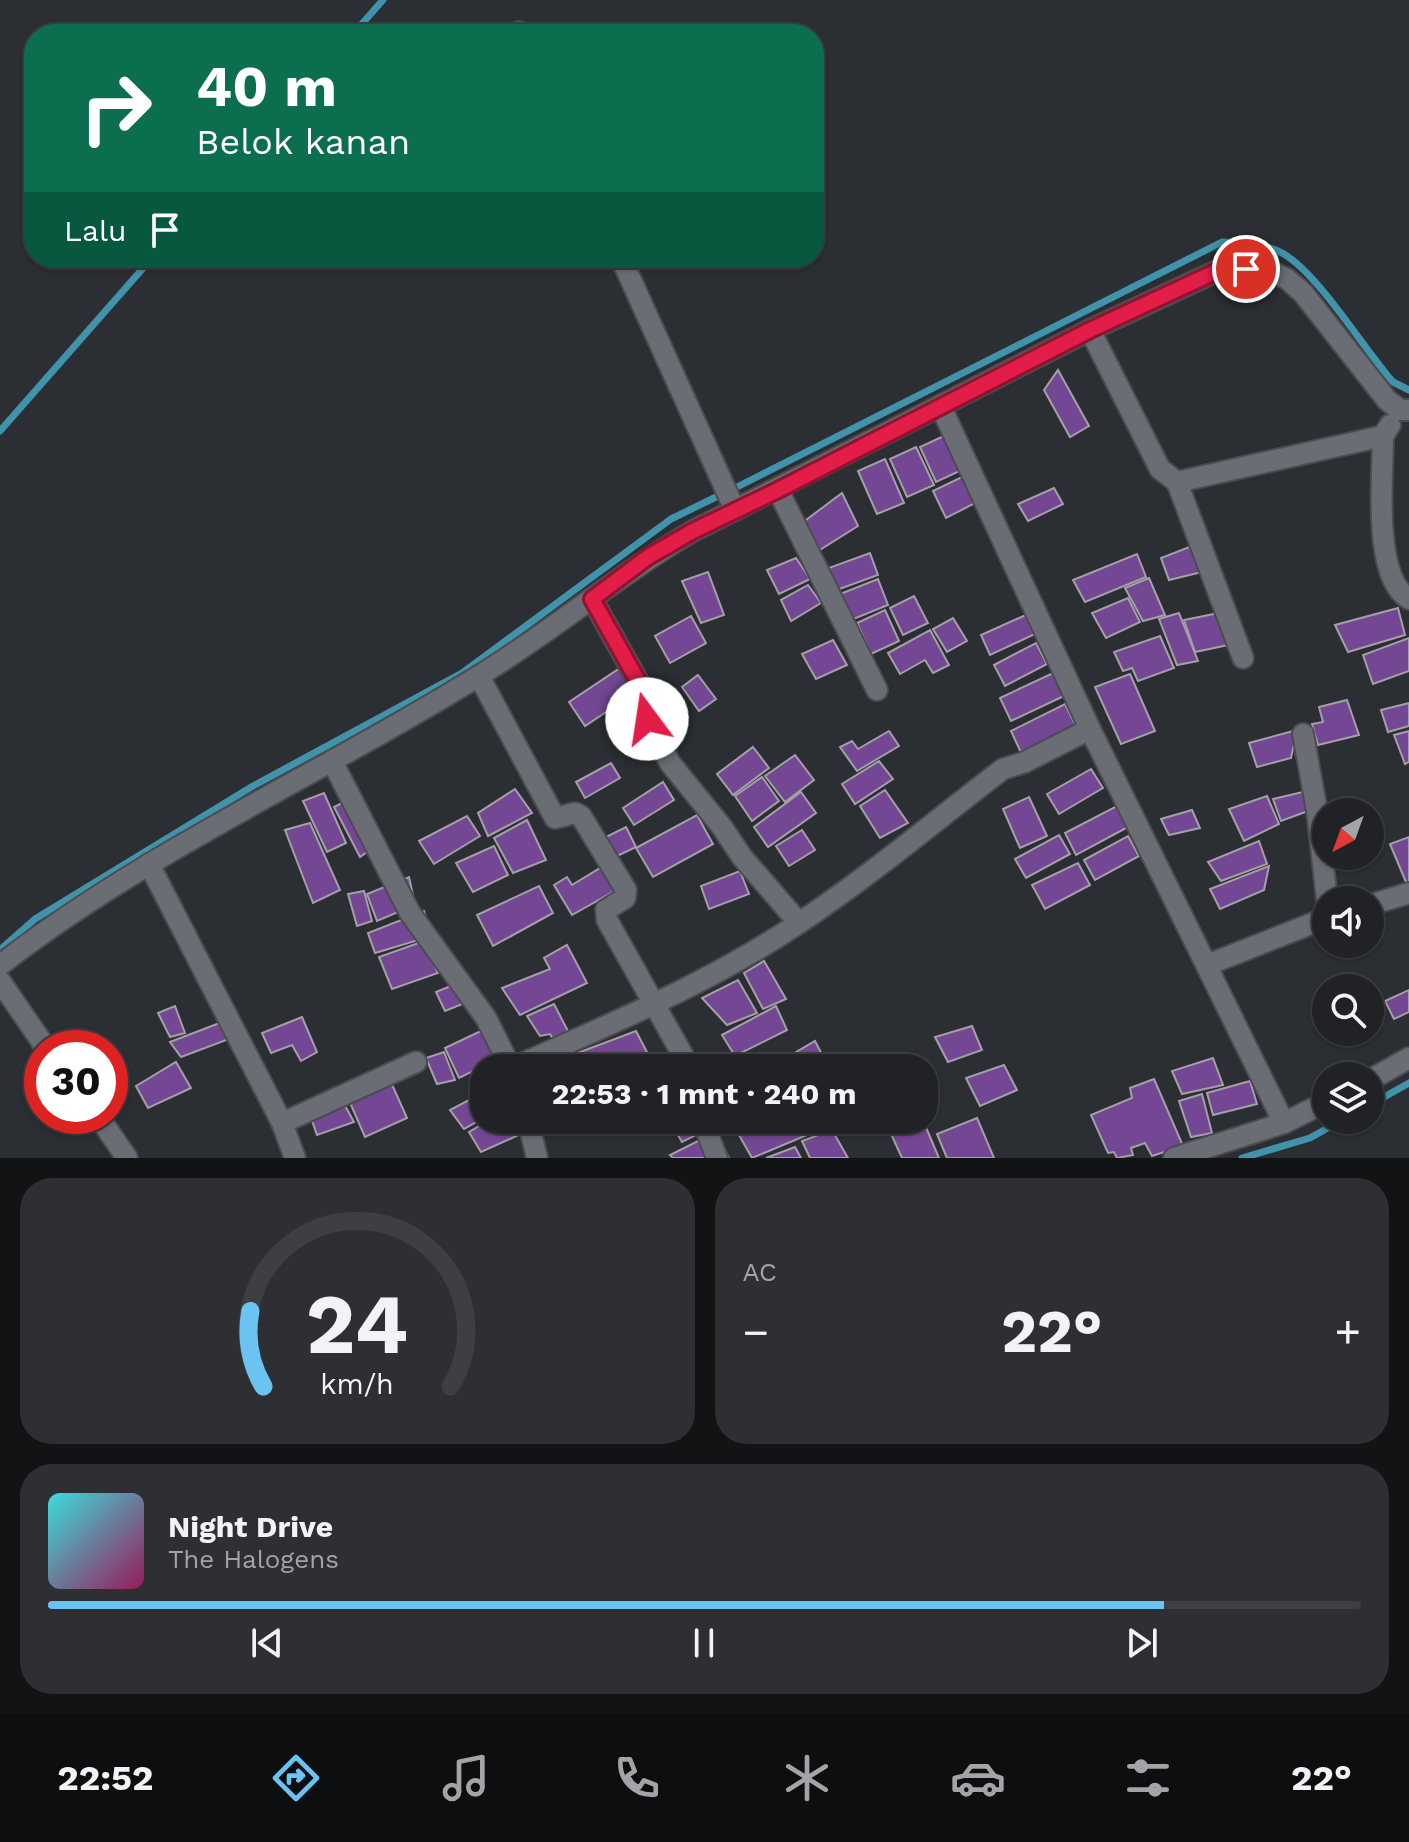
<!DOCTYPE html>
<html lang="id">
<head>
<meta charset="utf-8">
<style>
	body { margin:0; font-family:"Work Sans",sans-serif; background:#2d2f32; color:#f1f3f6; height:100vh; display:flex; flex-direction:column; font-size:30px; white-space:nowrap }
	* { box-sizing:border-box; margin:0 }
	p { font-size:26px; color:#a2a4a7 }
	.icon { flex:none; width:44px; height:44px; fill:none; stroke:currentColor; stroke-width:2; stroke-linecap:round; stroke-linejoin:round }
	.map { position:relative; height:1158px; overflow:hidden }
	.details { display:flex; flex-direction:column; gap:20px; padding:20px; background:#121315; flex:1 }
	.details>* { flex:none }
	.banner { position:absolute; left:24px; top:24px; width:800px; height:244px; border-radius:32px; box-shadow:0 2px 6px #0004,0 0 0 2px #3d3f43; background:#0b6e4f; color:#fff; overflow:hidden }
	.needle { width:52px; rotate:221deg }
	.controls { position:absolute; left:1312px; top:798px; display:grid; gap:16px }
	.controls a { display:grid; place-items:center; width:72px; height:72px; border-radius:50%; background:#202226; box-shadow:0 2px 6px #0004,0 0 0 2px #3d3f43; font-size:40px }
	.speed { position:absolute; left:24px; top:1030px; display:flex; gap:16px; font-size:40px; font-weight:700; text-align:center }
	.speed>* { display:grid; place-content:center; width:104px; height:104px; border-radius:50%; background:#202226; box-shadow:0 2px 6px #0004,0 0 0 2px #3d3f43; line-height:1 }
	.speed .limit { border:12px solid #d22; background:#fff; color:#111 }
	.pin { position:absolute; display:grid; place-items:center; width:68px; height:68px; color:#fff; margin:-34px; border:4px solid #fff; border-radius:50%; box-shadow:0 2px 8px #0007 }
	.me { position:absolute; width:88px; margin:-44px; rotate:346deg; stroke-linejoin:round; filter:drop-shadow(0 0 6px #0008) }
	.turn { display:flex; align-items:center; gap:28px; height:168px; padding:0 40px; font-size:36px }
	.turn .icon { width:104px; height:104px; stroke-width:2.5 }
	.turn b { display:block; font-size:56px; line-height:68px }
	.then { display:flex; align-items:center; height:76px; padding:0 40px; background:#0003; gap:16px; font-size:30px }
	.big { font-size:60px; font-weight:700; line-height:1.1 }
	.details .widget { flex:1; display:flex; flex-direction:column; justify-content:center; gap:12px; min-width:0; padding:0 28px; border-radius:32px; background:#2d2f32 }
	.details .dial { align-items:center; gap:0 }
	.dial svg { height:208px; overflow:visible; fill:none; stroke:#3d3f43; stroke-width:7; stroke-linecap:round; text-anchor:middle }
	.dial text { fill:#f1f3f6; stroke:none }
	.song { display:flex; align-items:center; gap:24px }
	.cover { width:96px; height:96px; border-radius:12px; background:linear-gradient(135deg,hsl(180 70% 55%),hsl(330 70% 35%)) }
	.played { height:8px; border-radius:4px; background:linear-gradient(90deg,#6bc3f2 85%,#3d3f43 85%) }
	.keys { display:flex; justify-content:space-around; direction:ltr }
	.heat { display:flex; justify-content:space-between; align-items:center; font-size:44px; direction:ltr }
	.details .tiles { flex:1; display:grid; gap:20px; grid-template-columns:1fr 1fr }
	.widget:last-child { grid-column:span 2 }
	.trip { position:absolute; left:470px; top:1054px; width:468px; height:80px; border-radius:32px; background:#202226; box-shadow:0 2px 6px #0004,0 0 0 2px #3d3f43; font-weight:700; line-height:80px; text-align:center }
	.dock { display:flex; height:128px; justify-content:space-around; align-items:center; background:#0d0e0f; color:#a2a4a7 }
	.dock .icon { width:56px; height:56px }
	.dock .selected { color:#6bc3f2 }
	.dock b { font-size:36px; color:#f1f3f6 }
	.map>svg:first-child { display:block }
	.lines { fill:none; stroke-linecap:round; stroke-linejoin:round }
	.stream { stroke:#4093ab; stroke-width:7 }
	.building { fill:#744794; stroke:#a3a0a6; stroke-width:2 }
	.minor-casing { stroke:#4a4c50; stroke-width:24 }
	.minor { stroke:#6a6d73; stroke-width:20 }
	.route-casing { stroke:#92132f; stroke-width:20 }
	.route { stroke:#e11d48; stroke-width:14 }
</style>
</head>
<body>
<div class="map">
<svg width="1409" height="1158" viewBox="0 0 1409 1158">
	<rect width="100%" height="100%" fill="#2b2e32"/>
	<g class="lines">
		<g class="stream">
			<path d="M353,34L383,0"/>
			<path d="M0,431L152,258"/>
			<path d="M735,488L1222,242C1242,243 1259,243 1278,251C1314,266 1364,350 1393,382L1409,390"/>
			<path d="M0,950L35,919L253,786L462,673L671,519L716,497"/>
			<path d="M1370,1105L1409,1083"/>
			<path d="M1242,1158L1310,1138L1342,1120"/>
		</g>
	</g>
	<g class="building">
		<path d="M1058,370L1089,426L1070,437L1044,390Z"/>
		<path d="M948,434L964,469L936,482L920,447Z"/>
		<path d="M916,447L934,485L907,497L890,459Z"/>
		<path d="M885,459L904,503L877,514L858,471Z"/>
		<path d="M966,475L979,501L946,518L933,491Z"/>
		<path d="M1054,488L1063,504L1028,521L1018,504Z"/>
		<path d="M842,493L858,526L818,551L802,523Z"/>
		<path d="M1197,544L1206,571L1169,580L1161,558Z"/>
		<path d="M870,553L878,575L834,591L826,569Z"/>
		<path d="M1137,554L1146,577L1085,602L1073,580Z"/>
		<path d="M796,558L810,579L779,594L767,570Z"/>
		<path d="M708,572L724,615L701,623L682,581Z"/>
		<path d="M1149,578L1165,615L1143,621L1125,588Z"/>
		<path d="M878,579L888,605L851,620L840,594Z"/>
		<path d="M808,585L821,603L791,621L781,600Z"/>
		<path d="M914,596L928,623L903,635L890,608Z"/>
		<path d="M1128,598L1140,622L1106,638L1092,613Z"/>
		<path d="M1398,608L1405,635L1348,652L1335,625Z"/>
		<path d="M885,610L899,641L871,654L857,623Z"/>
		<path d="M1179,613L1198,661L1177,665L1159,619Z"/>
		<path d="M1219,613L1233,644L1195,652L1184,620Z"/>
		<path d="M1028,614L1037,633L990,655L981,635Z"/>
		<path d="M691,616L706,643L670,663L655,636Z"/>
		<path d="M953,618L967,641L947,652L933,629Z"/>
		<path d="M930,630L949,665L933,673L925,660L900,674L888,653Z"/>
		<path d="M1160,636L1174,668L1138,681L1132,668L1123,671L1114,652Z"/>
		<path d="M1409,638V671L1373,684L1363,655Z"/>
		<path d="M833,640L847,665L816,679L802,654Z"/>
		<path d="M1036,643L1047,664L1005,686L994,665Z"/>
		<path d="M620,668L636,692L585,726L569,702Z"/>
		<path d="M1053,673L1064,696L1011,721L1000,698Z"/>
		<path d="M1130,674L1155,731L1121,744L1095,687Z"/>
		<path d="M698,675L716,699L699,711L682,687Z"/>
		<path d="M1347,700L1359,735L1318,745L1312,724L1323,722L1319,707Z"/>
		<path d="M1409,703V726L1388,732L1381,710Z"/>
		<path d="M1065,704L1078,730L1023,757L1011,731Z"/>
		<path d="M1297,730L1291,758L1257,767L1249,743Z"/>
		<path d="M889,731L899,746L857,771L840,747L852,741L858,749Z"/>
		<path d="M1409,731V762L1405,764L1394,735Z"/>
		<path d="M753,747L769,768L733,795L717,774Z"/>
		<path d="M795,755L814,780L785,802L765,776Z"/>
		<path d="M879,761L893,779L855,804L842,784Z"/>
		<path d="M611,763L620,778L585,798L576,782Z"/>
		<path d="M1091,769L1103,788L1059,814L1047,794Z"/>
		<path d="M762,777L779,801L752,821L735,796Z"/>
		<path d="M663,782L674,800L634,825L623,808Z"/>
		<path d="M515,789L532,813L488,836L478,813Z"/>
		<path d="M885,790L908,823L880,838L860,806Z"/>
		<path d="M1307,791L1308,811L1281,821L1273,799Z"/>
		<path d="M801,792L816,813L768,847L754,827Z"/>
		<path d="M324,793L346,843L327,852L303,801Z"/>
		<path d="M358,795L383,841L360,857L334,807Z"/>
		<path d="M1267,796L1279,824L1244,841L1229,809Z"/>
		<path d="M1029,797L1047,836L1020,848L1003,809Z"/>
		<path d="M1117,806L1128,827L1076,855L1065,833Z"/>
		<path d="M1192,810L1200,828L1169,835L1161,819Z"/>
		<path d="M697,815L713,844L653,877L636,848Z"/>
		<path d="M467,816L480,836L434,864L419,841Z"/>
		<path d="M527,820L546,860L513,873L494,838Z"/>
		<path d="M310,823L340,890L313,903L285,830Z"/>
		<path d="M626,827L636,847L613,858L604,838Z"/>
		<path d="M802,830L815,850L789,866L776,846Z"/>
		<path d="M1059,835L1070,854L1026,878L1015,859Z"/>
		<path d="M1128,836L1139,856L1095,880L1084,860Z"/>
		<path d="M1409,837V887H1408L1390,844Z"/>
		<path d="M1259,841L1267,864L1221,881L1208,862Z"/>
		<path d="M494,846L508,875L473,892L456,863Z"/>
		<path d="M1078,863L1090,885L1045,909L1032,885Z"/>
		<path d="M605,865L618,889L572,915L554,885L567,877L572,885Z"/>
		<path d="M1269,866L1264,890L1220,909L1210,889Z"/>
		<path d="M740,871L749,894L709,909L701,886Z"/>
		<path d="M409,877L415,905L377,921L367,894Z"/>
		<path d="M539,886L553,913L493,946L477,915Z"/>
		<path d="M364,891L372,921L357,926L348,894Z"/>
		<path d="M424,911L429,927L422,939L375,953L368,933Z"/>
		<path d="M424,941L438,973L392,989L379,957Z"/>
		<path d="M567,945L587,983L520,1015L502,988L550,969L544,958Z"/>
		<path d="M764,961L786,999L763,1009L744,973Z"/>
		<path d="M470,978L480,997L445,1011L436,992Z"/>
		<path d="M738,980L757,1013L727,1025L702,998Z"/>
		<path d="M1409,990V1012L1394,1019L1385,1001Z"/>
		<path d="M554,1004L571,1037L556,1044L550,1034L540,1036L527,1016Z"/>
		<path d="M175,1006L185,1033L170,1037L158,1013Z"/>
		<path d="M776,1006L787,1030L735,1056L722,1035Z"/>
		<path d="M302,1017L317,1052L301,1061L292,1045L271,1053L262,1033Z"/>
		<path d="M222,1022L229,1039L181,1057L170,1042Z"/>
		<path d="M972,1026L982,1050L948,1062L935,1037Z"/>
		<path d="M487,1028L502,1057L459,1078L445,1048Z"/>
		<path d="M636,1031L649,1056L621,1068H559L556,1061Z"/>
		<path d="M815,1041L829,1068H799L791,1055Z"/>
		<path d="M444,1052L455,1080L437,1084L426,1058Z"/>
		<path d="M785,1057L792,1068H762Z"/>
		<path d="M1213,1058L1223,1085L1182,1094L1172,1071Z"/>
		<path d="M176,1062L191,1088L148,1108L136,1086Z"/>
		<path d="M1004,1065L1017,1090L980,1106L966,1078Z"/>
		<path d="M1154,1079L1183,1146L1152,1156L1145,1143L1131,1148L1133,1155L1117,1158L1114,1152L1108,1153L1091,1115L1132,1098L1130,1088Z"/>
		<path d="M390,1080L407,1118L365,1137L348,1098Z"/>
		<path d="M1250,1081L1257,1104L1213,1115L1207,1093Z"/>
		<path d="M484,1092V1118L464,1129L450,1110Z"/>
		<path d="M1202,1094L1212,1133L1191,1137L1179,1101Z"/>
		<path d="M343,1102L354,1122L317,1135L310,1115Z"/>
		<path d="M977,1118L994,1158H947L937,1134Z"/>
		<path d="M489,1120H515L521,1134L481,1152L469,1132Z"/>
		<path d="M676,1120H721L722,1122L682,1142L671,1123Z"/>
		<path d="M751,1120H813L819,1130L752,1158L735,1128Z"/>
		<path d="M925,1125L939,1158H902L891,1134Z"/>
		<path d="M832,1130L848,1158H810L802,1141Z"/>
		<path d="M716,1132L729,1158H673L670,1155Z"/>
		<path d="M795,1147L801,1158H766Z"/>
	</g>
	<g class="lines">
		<g class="minor-casing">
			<g id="minor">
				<path d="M519,32L520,34"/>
				<path d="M621,258L735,510"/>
				<path d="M1090,330L1160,469L1177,482L1383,436"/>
				<path d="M941,407L1090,729L1284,1123"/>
				<path d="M1390,425L1383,436C1383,475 1372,577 1409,599"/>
				<path d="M1177,482L1243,658"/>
				<path d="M778,490L877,690"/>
				<path d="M592,599L639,683L647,719L670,763L722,827L742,857L799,923"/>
				<path d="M479,676L555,818L575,813L581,816L626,890L625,898L606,910L607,920L690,1068"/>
				<path d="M1303,734L1317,811L1327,900"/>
				<path d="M333,763L410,913L486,1018L511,1068"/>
				<path d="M149,864L282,1123L295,1158"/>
				<path d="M1370,905L1409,893"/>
				<path d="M0,965C147,851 319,775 477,677C551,632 618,575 693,531L1090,330L1215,272L1246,269L1270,271L1287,279L1303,293L1387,400L1400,410H1409"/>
				<path d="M1207,965L1326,918"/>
				<path d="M0,981L46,1048"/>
				<path d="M512,1068C610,1024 710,983 799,923C870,876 936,820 1003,769L1025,762L1090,729"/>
				<path d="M1370,1080L1409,1058"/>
				<path d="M98,1116L127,1158"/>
				<path d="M528,1120L537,1158"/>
				<path d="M709,1120L707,1132L717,1158"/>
				<path d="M282,1123L416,1062"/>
				<path d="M1174,1158L1284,1123L1326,1102"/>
			</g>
		</g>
		<use href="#minor" class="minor"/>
	</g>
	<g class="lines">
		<g class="route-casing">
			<path id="route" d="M647,719L639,683L592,599L648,557L693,531L778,490L1090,330L1215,272L1246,269"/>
		</g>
		<use href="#route" class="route"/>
	</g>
</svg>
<div class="controls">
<a><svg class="needle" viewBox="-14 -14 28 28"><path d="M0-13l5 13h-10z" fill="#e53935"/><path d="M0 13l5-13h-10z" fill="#a2a4a7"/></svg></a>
<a><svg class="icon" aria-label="sound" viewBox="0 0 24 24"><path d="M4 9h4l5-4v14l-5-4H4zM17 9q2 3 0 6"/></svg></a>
<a><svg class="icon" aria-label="search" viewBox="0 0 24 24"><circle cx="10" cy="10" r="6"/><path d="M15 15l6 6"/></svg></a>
<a><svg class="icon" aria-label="layers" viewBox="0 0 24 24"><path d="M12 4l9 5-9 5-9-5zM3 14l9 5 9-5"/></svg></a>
</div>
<div class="speed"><div class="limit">30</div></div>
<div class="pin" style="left:1246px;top:269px;background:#d93025"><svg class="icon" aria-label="arrive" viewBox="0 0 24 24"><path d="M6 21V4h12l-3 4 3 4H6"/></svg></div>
<svg class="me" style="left:647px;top:719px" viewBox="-20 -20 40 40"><circle r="19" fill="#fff"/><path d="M0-13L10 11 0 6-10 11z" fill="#e11d48"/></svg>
<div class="trip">22:53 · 1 mnt · 240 m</div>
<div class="banner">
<div class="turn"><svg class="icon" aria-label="right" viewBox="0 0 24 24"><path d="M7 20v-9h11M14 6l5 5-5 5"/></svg><div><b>40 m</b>Belok kanan</div></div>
<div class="then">Lalu<svg class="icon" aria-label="arrive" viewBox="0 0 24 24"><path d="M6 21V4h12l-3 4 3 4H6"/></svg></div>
</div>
</div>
<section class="details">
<div class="tiles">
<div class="widget dial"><svg viewBox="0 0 100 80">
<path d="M14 69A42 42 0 1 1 86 69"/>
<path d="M14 69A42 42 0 0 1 9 40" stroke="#6bc3f2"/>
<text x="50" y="56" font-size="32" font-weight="700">24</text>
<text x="50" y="72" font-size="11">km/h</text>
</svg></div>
<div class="widget"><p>AC</p>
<div class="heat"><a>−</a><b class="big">22°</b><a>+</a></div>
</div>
<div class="widget">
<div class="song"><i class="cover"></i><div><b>Night Drive</b><p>The Halogens</p></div></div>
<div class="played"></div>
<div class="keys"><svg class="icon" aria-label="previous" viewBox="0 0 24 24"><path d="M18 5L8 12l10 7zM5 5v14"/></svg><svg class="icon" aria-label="pause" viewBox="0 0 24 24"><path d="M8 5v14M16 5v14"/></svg><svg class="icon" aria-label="next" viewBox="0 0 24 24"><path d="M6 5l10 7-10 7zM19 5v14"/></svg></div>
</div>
</div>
</section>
<nav class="dock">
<b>22:52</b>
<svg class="icon selected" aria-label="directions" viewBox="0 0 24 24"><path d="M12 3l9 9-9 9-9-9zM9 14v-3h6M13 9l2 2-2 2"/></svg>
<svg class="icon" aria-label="music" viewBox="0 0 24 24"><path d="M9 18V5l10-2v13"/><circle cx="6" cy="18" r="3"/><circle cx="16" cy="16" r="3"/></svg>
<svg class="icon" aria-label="phone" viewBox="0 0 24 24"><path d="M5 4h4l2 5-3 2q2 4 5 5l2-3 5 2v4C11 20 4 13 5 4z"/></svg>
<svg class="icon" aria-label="climate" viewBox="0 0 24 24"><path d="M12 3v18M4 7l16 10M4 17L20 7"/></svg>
<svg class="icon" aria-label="car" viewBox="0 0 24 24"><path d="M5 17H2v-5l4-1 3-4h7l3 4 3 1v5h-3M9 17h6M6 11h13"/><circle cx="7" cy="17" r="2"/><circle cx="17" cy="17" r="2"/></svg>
<svg class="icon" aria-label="filters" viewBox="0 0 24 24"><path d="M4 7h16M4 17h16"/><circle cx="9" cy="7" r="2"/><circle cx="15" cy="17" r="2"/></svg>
<b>22°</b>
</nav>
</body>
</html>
